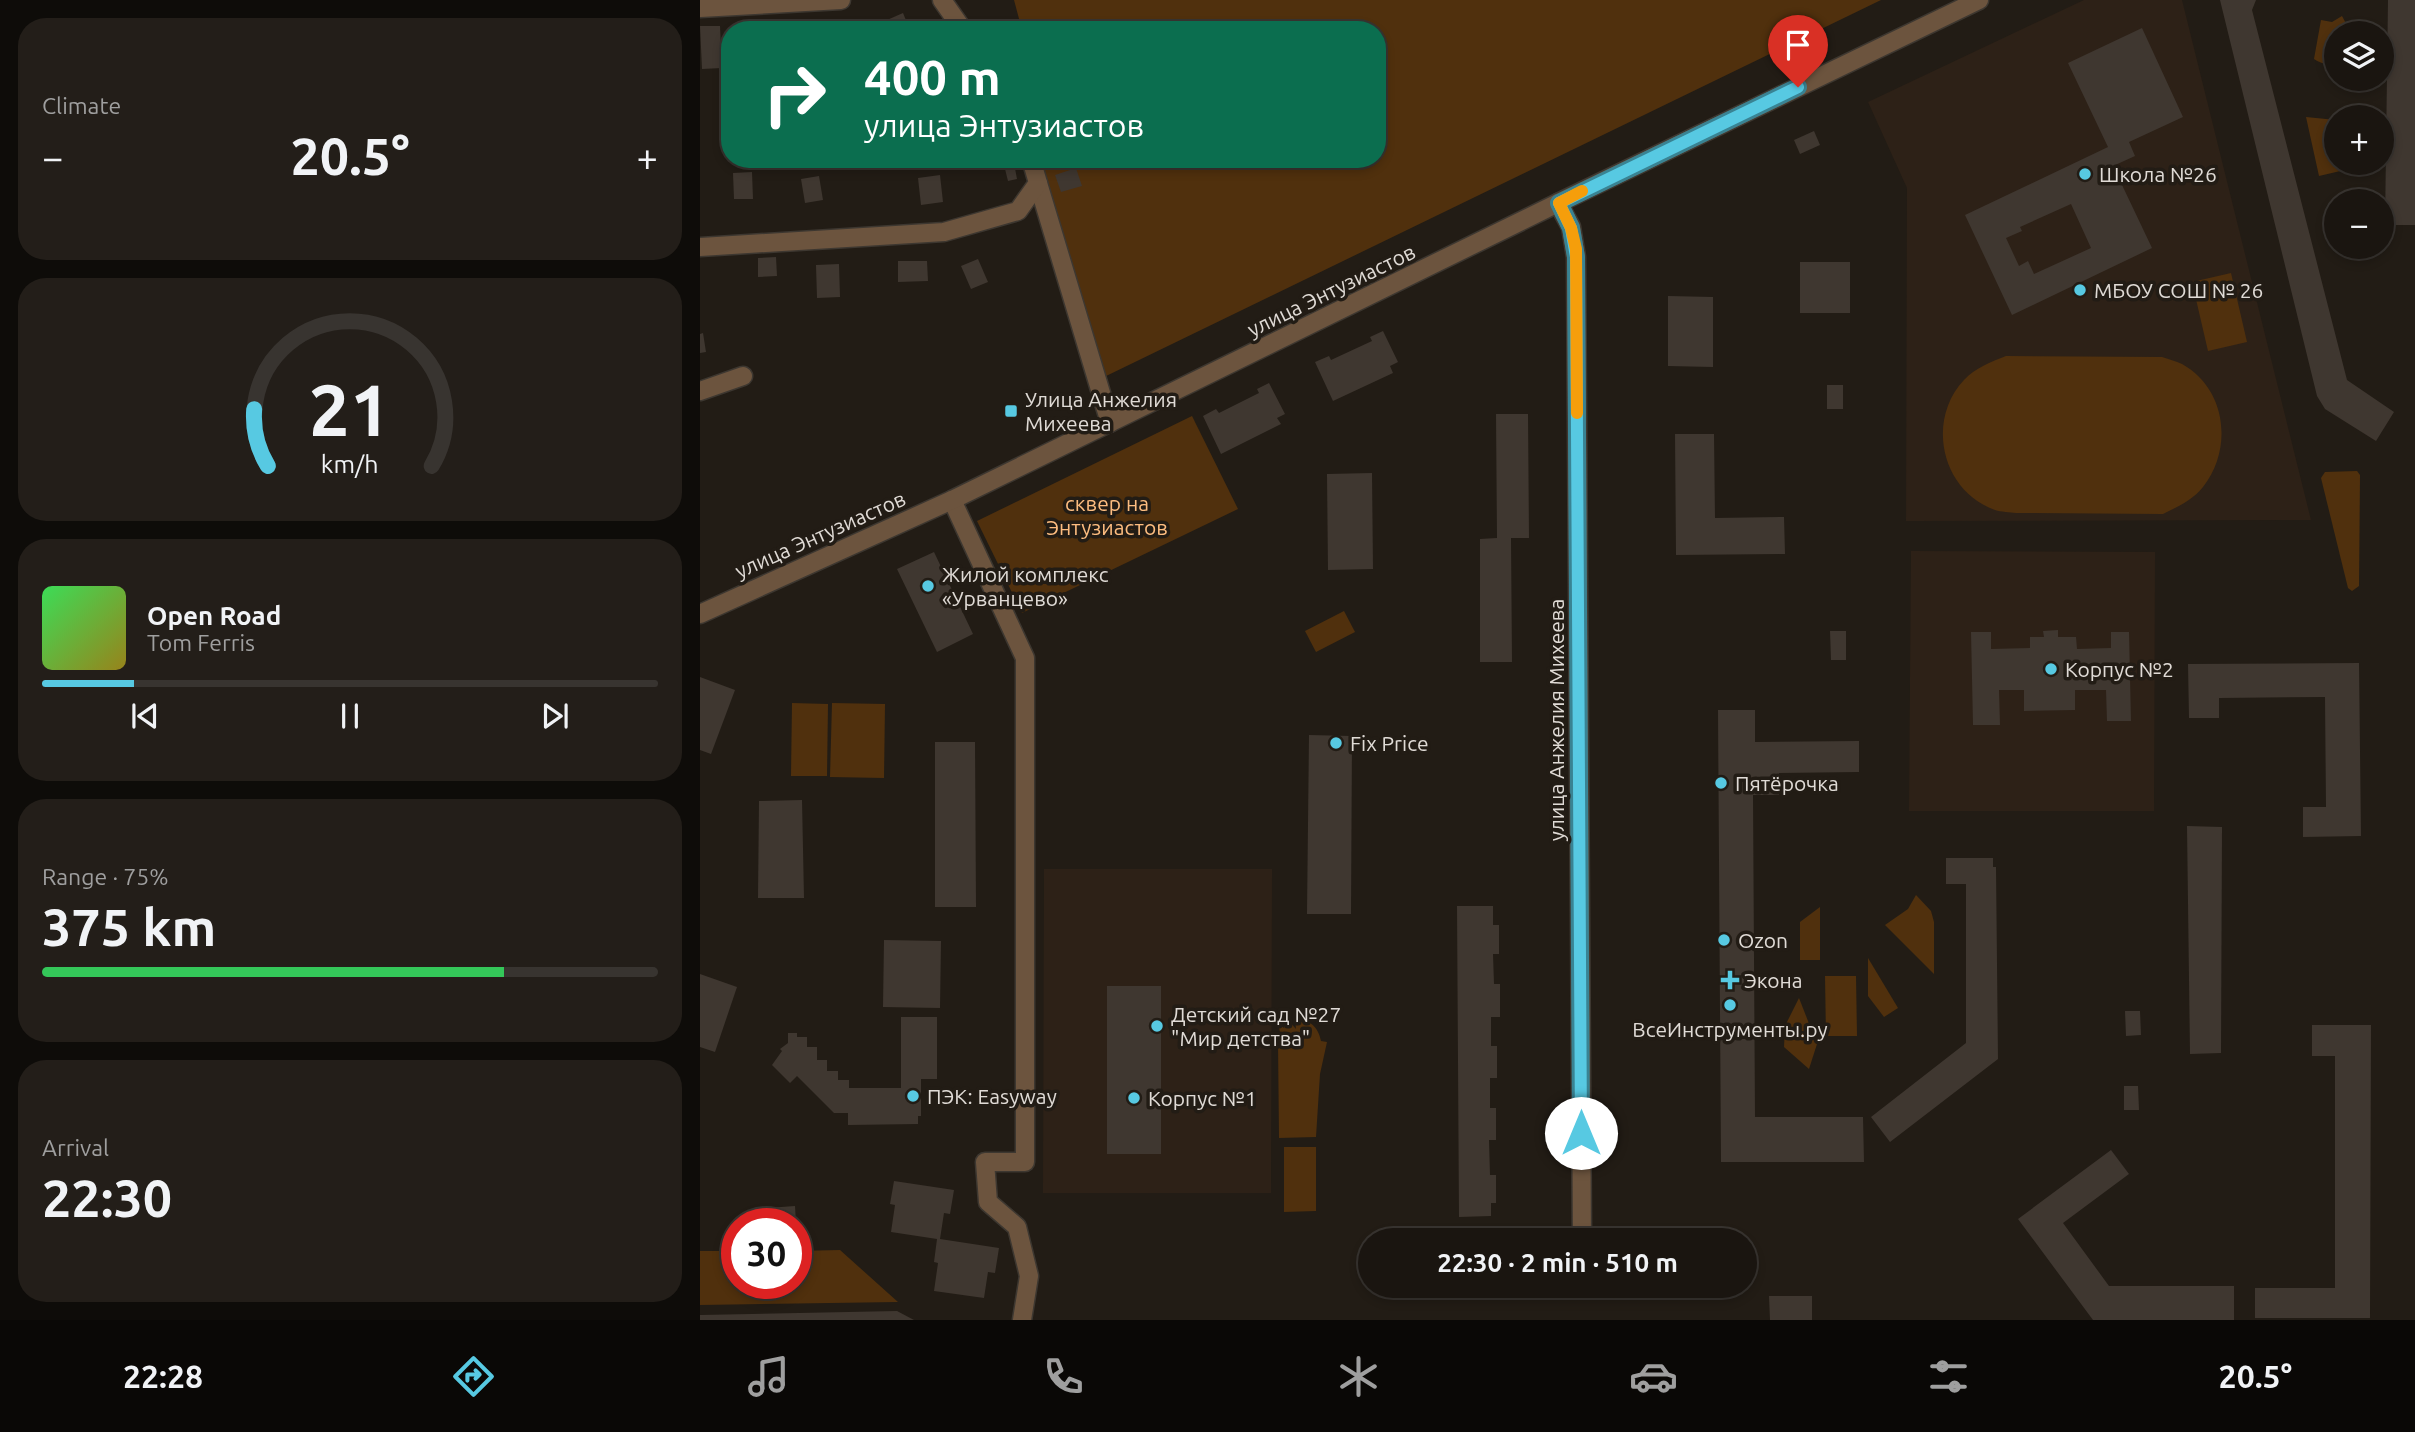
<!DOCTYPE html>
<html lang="en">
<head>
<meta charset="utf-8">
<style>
	body { margin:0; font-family:Ubuntu,sans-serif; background:#231e19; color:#f1f3f6; height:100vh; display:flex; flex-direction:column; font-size:26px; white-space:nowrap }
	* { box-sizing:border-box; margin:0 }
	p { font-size:23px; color:#9f9f9f }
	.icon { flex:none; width:38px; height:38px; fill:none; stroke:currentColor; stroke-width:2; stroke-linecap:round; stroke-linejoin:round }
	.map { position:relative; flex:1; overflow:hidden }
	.details { display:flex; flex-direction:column; gap:18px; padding:18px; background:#0e0c09; width:700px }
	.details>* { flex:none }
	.top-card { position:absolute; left:21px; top:21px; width:665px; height:147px; border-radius:28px; box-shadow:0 4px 10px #0003,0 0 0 2px #383430; background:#0b6e4f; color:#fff; overflow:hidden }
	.tools { position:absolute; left:1624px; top:21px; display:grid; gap:14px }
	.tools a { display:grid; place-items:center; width:70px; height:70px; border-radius:50%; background:#1a1510; box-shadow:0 4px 10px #0003,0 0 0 2px #383430; font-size:35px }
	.speed { position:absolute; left:21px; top:1208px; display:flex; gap:14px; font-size:35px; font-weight:700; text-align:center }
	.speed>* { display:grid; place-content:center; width:91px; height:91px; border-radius:50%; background:#1a1510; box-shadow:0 4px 10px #0003,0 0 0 2px #383430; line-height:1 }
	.speed .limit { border:10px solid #d22; background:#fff; color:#111 }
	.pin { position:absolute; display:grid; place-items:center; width:60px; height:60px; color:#fff; margin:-72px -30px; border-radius:50% 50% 50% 0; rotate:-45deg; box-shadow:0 0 7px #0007 }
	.pin .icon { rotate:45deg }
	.me { position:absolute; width:77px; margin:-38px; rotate:0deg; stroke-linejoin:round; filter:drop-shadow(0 0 5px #0008) }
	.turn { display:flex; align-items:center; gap:24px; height:147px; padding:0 28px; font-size:32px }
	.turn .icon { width:91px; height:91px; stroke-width:2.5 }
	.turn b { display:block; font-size:49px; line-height:60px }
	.big { font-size:52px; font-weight:600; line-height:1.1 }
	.details .tile { flex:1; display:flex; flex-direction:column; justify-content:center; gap:10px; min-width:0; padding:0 24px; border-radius:28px; background:#231e19 }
	.details .dial { align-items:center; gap:0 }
	.dial svg { height:182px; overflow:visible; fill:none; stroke:#383430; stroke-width:7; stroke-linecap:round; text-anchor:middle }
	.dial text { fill:#f1f3f6; stroke:none }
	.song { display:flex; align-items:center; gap:21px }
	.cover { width:84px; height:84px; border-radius:10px; background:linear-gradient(135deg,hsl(130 70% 55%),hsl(50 70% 35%)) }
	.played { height:7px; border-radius:4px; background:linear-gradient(90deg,#57c9e2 15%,#383430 15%) }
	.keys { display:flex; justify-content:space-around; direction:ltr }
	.heat { display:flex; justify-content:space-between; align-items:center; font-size:38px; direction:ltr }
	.charge { height:10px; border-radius:5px; background:linear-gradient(90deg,#34c759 75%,#383430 0) }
	.trip { position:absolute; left:658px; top:1228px; width:399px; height:70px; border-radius:35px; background:#1a1510; box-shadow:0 4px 10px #0003,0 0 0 2px #383430; font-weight:600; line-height:70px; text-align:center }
	.tabs { display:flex; height:112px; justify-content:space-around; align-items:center; background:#0a0806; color:#9f9f9f }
	.tabs .icon { width:49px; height:49px }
	.tabs .active { color:#57c9e2 }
	.tabs b { font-size:32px; color:#f1f3f6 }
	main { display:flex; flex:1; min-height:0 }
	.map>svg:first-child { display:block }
	.built { fill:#2d2117 }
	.green { fill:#50300d }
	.building { fill:#3f3730; fill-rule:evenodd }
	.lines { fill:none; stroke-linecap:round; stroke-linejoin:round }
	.minor-casing { stroke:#3d3730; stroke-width:21 }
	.minor { stroke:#6c543e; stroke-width:18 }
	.route-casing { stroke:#398393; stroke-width:18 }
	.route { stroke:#57c9e2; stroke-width:12 }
	.slow { stroke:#f59e0b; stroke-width:12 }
	.poi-dot { fill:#57c9e2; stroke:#221c15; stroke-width:2.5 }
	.labels { text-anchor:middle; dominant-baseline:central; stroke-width:7; stroke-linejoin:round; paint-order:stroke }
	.poi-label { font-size:21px; fill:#e0dbd6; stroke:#221c15; text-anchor:start }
	.street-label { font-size:21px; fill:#e0dbd6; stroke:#221c15 }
	.park-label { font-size:21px; fill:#fdbd80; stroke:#221c15 }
</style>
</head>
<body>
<main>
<section class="details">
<div class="tile"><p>Climate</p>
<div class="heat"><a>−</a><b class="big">20.5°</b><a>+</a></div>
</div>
<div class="tile dial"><svg viewBox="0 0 100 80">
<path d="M14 69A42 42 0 1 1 86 69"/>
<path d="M14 69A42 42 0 0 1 8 44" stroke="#57c9e2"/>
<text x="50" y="56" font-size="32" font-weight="700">21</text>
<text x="50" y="72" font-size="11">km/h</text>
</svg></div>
<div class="tile">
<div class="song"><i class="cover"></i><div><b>Open Road</b><p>Tom Ferris</p></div></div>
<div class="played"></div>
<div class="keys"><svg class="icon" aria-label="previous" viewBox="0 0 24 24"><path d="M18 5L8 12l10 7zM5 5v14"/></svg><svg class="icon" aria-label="pause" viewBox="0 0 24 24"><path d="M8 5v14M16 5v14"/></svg><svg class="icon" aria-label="next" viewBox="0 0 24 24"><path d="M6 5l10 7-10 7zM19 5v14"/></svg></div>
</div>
<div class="tile"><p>Range · 75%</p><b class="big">375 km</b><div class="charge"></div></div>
<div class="tile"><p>Arrival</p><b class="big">22:30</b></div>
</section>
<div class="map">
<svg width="1715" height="1320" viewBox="0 0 1715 1320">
	<rect width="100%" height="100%" fill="#221c15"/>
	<g class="built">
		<path d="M1384,0H1482L1611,520L1206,521L1207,188L1168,102Z"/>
		<path d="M1211,551L1455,552L1454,811H1209Z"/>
		<path d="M344,869H572L571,1193H343Z"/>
	</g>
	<g class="green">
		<path d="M314,0H1181L402,378L338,159H677V30H322Z"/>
		<path d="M1642,16L1650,31V33H1636V62C1628,65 1621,64 1614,59L1621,20L1632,22Z"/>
		<path d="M1606,117L1636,120V163H1653L1649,169L1619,176Z"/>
		<path d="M1531,273L1547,342L1508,351L1492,282Z"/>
		<path d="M1306,356L1462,357C1468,359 1476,361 1482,364C1527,389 1533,449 1503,487C1493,500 1477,507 1463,514L1316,513C1310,512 1301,512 1295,510C1241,491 1226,420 1264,380C1275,368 1291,362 1306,356Z"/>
		<path d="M492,416L538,509L322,613L277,521Z"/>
		<path d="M1657,471L1660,475L1659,586L1652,591L1648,588L1621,478L1625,472Z"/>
		<path d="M644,611L655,632L616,652L605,631Z"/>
		<path d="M92,703L128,704L127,776H91Z"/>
		<path d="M132,703L185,704L184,778L130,777Z"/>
		<path d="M1216,895L1231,911L1234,922V974L1185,925L1208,909Z"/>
		<path d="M1120,907V960H1100V922Z"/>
		<path d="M1168,958L1198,1008L1184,1017L1168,996Z"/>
		<path d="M1125,976H1156L1157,1036H1126Z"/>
		<path d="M1099,998L1117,1044L1109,1069L1084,1047L1085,1026Z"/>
		<path d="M595,1019C610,1020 618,1026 621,1041L627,1042L620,1074L616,1137L579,1138L578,1042L586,1041L581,1036L579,1028L581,1026L584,1028L585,1023L589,1021L596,1029Z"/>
		<path d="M584,1147H616V1211L584,1212Z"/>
		<path d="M140,1250L198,1302L0,1305V1251H37V1283H96V1251Z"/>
	</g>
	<g class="building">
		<path d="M1520,0H1556L1552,10L1647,380L1694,412L1676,441L1625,409L1617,396Z"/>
		<path d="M1688,0H1715V225H1685Z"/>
		<path d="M203,13L210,30H192L187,20Z"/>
		<path d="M155,21L156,30H137V22Z"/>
		<path d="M0,26H20L22,68L2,69Z"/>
		<path d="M1442,28L1483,117L1429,142L1435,156L1413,166L1452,248L1312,315L1265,215L1408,147L1368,63ZM1371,204L1391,248L1334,274L1328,261L1319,266L1306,238L1322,231L1320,227Z"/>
		<path d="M1114,131L1120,145L1100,154L1094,140Z"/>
		<path d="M314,163L317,179L308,181L304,165Z"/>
		<path d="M376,168L382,186L361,192L355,175Z"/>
		<path d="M52,172L53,199H34L33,173Z"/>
		<path d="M240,175L243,202L221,205L218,178Z"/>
		<path d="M119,176L123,200L105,203L101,179Z"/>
		<path d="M76,257L77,276L58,277V258Z"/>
		<path d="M278,259L288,282L271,289L261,266Z"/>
		<path d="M198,261H227L228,281L198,282Z"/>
		<rect x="1100" y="262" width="50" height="51"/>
		<path d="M139,264L140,297L117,298L116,265Z"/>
		<path d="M968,296L1013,297V367L968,366Z"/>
		<path d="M683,331L698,362L690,366L693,373L633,401L615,362L629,356L631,360L672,341L670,337Z"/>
		<path d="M3,333L6,352L0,353V334Z"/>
		<path d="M569,383L585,414L577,418L581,424L521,454L503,416L516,409L519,413L559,393L557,389Z"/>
		<rect x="1127" y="385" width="16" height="24"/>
		<path d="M796,414H828L829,538H811L812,662H780V539L797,538Z"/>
		<path d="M975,434H1014L1015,518L1084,517L1085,554L976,555Z"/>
		<path d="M672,473L673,569L628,570L627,474Z"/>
		<path d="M234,552L273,634L237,652L197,569Z"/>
		<path d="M1358,630V637H1376L1377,649L1411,648V632H1429L1431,721H1407L1406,690H1375V710L1324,711V690H1299L1300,725H1273L1271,632H1291V649L1330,648V637H1344L1343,631Z"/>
		<path d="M1130,631H1146V660H1131Z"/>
		<path d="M1659,663L1661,836L1603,837V807H1626L1625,697L1519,698V718H1489L1488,664Z"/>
		<path d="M0,677L35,690L11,754L0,750Z"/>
		<path d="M1018,710H1055V742L1159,741V772L1079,773V795H1053L1055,1117H1163L1164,1162H1021Z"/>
		<path d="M609,735L652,736L651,914H607Z"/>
		<path d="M235,742H275L276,907H235Z"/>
		<path d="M102,800L104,898H58L59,801Z"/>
		<path d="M1487,826L1522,827L1521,1053L1490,1054Z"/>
		<path d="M1246,858H1293V867H1296L1298,1059L1190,1142L1171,1117L1266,1043V884H1246Z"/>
		<path d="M757,906H793V925H799V954H793L794,984H800V1017H791V1046H797V1078H790V1108H796V1140H789L790,1175H796V1203H791V1216L759,1217Z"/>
		<path d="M184,940L241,941L240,1008L183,1007Z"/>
		<path d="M0,974L37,987L15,1052L0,1047Z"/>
		<rect x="407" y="986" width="54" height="168"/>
		<path d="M1425,1011H1440L1441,1035L1426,1036Z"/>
		<path d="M201,1017H237V1079H221V1116H218V1124L148,1125V1113H134L97,1076L90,1083L72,1065L82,1051L80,1049L88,1043V1033H97V1037H107V1047H117V1060H127V1071H138V1080H149V1088H201Z"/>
		<path d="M1612,1025H1671L1670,1318H1555V1288H1635V1056H1612Z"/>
		<path d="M1424,1086H1438L1439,1110H1424Z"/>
		<path d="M1411,1150L1429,1174L1363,1223L1409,1286H1534V1320H1393L1318,1219Z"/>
		<path d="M194,1181L254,1190L250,1214L244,1213L240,1239L299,1248L295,1273L288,1272L284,1298L234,1291L238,1263L234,1262L237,1239L191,1232L195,1205L190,1204Z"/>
		<path d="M95,1206L96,1223H68L67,1208Z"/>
		<path d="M1069,1296H1112V1320H1070Z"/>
		<path d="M197,1311L214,1320H0V1315Z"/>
	</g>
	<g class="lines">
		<g class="minor-casing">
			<g id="minor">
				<path d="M242,0L263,30"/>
				<path d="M0,8L141,0"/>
				<path d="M338,183L410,423"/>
				<path d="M858,203L871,227L876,257L882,1241"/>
				<path d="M0,247L244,232L318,211L338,183L331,159"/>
				<path d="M0,391L43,376"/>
				<path d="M252,500L325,658V1162H285L288,1202L317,1227L329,1276L322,1320"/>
				<path d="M0,614L252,500L858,203L1279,0"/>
			</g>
		</g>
		<use href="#minor" class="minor"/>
	</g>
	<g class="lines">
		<g class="route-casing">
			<path id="route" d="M881,1133L876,257L871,228L859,203L1098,87"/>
		</g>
		<use href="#route" class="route"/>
		<path class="slow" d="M877,413L876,249L871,228L859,203L882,191"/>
	</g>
	<g class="poi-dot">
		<circle cx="1385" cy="174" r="7"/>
		<circle cx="1380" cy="290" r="7"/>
		<rect x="304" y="404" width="14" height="14" rx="3.5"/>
		<circle cx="228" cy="586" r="7"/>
		<circle cx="1351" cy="669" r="7"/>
		<circle cx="636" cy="743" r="7"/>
		<circle cx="1021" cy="783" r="7"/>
		<circle cx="1024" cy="940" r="7"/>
		<path d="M1026.5 969.5h7v7h7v7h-7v7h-7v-7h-7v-7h7z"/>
		<circle cx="1030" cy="1005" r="7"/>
		<circle cx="457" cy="1026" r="7"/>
		<circle cx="213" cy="1096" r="7"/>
		<circle cx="434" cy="1098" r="7"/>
	</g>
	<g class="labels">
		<g class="poi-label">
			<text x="1399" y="174">Школа №26</text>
			<text x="1394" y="290">МБОУ СОШ № 26</text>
			<text x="325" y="399">Улица Анжелия<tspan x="325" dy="24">Михеева</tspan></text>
			<text x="242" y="574">Жилой комплекс<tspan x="242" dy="24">«Урванцево»</tspan></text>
			<text x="1365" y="669">Корпус №2</text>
			<text x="650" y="743">Fix Price</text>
			<text x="1035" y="783">Пятёрочка</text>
			<text x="1038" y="940">Ozon</text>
			<text x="1044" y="980">Экона</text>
			<text x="471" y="1014">Детский сад №27<tspan x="471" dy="24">"Мир детства"</tspan></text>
			<text x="1030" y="1029" text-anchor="middle">ВсеИнструменты.ру</text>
			<text x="227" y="1096">ПЭК: Easyway</text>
			<text x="448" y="1098">Корпус №1</text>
		</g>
		<g class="street-label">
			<text transform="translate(631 290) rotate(-26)">улица Энтузиастов</text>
			<text transform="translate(120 534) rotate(-24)">улица Энтузиастов</text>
			<text transform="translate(856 720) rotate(-90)">улица Анжелия Михеева</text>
		</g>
		<g class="park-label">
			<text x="407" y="503">сквер на<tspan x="407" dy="24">Энтузиастов</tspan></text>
		</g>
	</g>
</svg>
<div class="tools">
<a><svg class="icon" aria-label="layers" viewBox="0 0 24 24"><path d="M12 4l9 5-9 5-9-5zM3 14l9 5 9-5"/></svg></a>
<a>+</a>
<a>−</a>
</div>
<div class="speed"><div class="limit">30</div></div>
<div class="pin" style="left:1098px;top:87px;background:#d93025"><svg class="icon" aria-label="arrive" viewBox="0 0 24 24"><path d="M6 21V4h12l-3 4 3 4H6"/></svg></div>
<svg class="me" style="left:881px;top:1133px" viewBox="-20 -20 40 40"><circle r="19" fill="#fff"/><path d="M0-13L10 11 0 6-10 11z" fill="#57c9e2"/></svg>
<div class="trip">22:30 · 2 min · 510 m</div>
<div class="top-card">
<div class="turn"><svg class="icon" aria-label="right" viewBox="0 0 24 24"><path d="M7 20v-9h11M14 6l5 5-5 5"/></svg><div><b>400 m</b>улица Энтузиастов</div></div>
</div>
</div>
</main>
<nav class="tabs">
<b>22:28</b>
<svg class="icon active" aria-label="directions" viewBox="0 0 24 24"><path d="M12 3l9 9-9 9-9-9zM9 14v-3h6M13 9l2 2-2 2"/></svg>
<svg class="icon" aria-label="music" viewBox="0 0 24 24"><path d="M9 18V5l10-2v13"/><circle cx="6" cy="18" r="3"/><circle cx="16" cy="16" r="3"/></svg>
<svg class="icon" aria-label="phone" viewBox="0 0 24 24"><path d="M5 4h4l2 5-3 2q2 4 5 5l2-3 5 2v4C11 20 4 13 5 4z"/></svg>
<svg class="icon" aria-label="climate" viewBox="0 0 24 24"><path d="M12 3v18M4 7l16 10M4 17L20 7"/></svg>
<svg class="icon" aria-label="car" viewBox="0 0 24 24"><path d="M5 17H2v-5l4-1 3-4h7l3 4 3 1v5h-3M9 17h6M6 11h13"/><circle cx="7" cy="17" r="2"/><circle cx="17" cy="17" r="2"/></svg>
<svg class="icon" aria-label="filters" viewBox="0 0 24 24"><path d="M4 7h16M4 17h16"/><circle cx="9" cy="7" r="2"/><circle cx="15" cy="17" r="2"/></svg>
<b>20.5°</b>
</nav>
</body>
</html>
